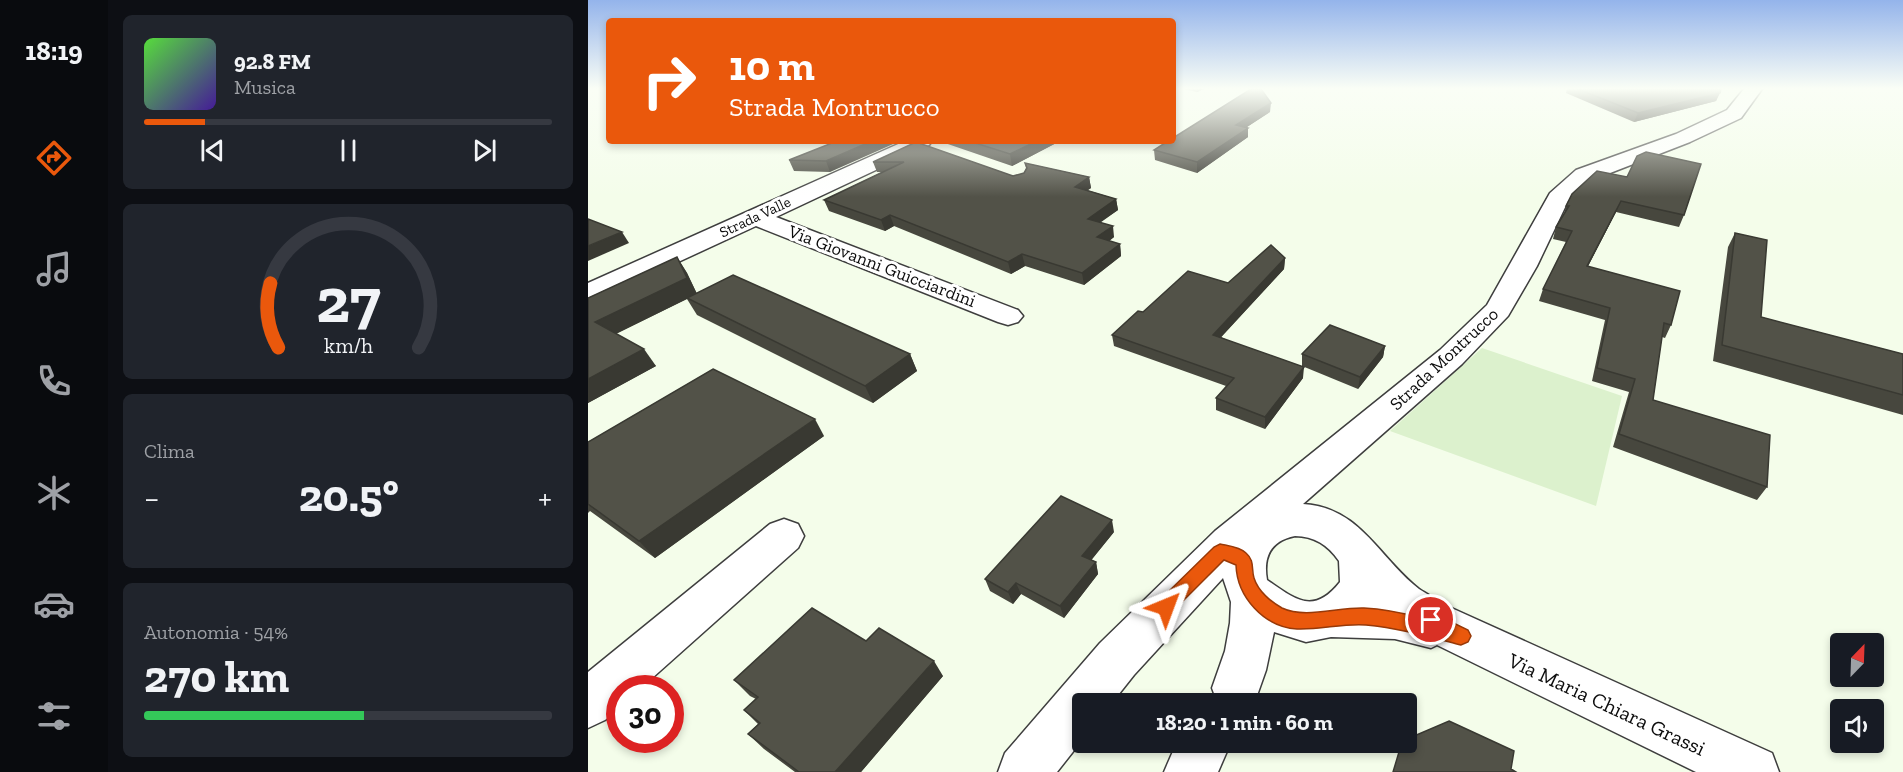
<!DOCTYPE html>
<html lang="it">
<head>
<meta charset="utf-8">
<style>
	body { margin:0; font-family:"Zilla Slab",serif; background:#20242c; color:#f1f3f6; height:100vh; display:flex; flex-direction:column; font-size:22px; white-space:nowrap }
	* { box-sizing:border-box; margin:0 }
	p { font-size:20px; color:#9ea1a6 }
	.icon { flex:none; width:33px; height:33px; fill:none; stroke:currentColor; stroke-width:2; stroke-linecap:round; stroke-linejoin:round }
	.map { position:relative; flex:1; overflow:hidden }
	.details { display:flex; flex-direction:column; gap:15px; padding:15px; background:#0d0f14; width:480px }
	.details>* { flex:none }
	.banner { position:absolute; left:18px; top:18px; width:570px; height:126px; border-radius:6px; box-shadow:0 3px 9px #0003; background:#ea580c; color:#fff; overflow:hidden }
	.needle { width:39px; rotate:23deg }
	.controls { position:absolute; left:1242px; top:633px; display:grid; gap:12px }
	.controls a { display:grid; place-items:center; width:54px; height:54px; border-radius:6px; background:#171b24; box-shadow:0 3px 9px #0003; font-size:30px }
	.speed { position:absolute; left:18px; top:675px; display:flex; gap:12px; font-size:30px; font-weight:700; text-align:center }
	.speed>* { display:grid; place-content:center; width:78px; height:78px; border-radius:50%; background:#171b24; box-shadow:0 3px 9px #0003; line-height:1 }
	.speed .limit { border:9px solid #d22; background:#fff; color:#111 }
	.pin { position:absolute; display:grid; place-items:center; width:51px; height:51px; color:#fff; margin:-26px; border:3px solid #fff; border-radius:50%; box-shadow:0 2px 6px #0007 }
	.me { position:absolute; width:66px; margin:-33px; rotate:44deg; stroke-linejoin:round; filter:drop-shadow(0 0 4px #0008) }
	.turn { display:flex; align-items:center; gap:21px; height:126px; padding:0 24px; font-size:27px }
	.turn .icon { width:78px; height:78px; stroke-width:2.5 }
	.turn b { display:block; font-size:42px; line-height:51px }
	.big { font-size:45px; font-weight:700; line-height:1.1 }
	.details .card { flex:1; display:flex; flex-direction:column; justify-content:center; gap:9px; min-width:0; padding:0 21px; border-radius:9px; background:#20242c }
	.details .dial { align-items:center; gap:0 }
	.dial svg { height:156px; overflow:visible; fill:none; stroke:#363941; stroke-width:7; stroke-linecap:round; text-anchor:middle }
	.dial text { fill:#f1f3f6; stroke:none }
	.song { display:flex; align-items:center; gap:18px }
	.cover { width:72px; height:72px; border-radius:9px; background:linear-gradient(135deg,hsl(110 70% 55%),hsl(260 70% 35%)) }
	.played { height:6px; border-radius:3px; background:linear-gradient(90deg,#ea580c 15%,#363941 15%) }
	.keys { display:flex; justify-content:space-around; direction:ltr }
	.heat { display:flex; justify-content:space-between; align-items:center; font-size:33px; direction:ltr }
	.charge { height:9px; border-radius:4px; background:linear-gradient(90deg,#34c759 54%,#363941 0) }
	.trip { position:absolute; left:484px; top:693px; width:345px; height:60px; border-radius:6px; background:#171b24; box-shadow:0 3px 9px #0003; font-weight:700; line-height:60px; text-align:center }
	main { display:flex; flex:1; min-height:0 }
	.tabs { display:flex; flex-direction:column; width:108px; justify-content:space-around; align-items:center; background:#090b0e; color:#9ea1a6 }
	.tabs .icon { width:42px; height:42px }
	.tabs .active { color:#ea580c }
	.tabs b { font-size:27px; color:#f1f3f6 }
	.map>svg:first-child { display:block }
	.farmland { fill:#dcf1cd }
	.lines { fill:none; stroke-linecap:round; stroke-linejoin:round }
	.minor-casing { stroke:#3e3e3e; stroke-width:3 }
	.minor { fill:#fff; fill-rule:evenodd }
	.wall { fill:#47473e }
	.shaded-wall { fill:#393932 }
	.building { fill:#525248; stroke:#393932; stroke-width:1.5 }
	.route { fill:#ea580c; stroke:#983908; stroke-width:1.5 }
	.labels { text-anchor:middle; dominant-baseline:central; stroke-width:6; stroke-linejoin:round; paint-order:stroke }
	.far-street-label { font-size:15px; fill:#0b0b0b; stroke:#fff }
	.street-label { font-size:18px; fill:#0b0b0b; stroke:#fff }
	.near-street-label { font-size:21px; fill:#0b0b0b; stroke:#fff }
</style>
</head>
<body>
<main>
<nav class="tabs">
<b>18:19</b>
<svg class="icon active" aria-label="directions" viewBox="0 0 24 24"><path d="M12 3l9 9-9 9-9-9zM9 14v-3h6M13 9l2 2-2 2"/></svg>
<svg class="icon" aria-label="music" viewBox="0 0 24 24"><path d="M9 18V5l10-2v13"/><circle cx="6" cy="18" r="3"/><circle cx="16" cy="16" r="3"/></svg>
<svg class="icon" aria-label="phone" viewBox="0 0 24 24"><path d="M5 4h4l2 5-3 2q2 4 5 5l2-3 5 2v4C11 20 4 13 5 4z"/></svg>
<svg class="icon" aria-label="climate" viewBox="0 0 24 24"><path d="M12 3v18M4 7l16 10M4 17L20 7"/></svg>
<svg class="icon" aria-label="car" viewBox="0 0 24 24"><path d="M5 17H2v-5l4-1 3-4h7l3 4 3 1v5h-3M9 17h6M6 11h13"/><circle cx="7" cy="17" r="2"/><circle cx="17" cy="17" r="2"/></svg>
<svg class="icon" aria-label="filters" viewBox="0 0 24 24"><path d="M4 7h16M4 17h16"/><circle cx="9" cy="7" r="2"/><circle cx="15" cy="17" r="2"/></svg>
</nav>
<section class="details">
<div class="card">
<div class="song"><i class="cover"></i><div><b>92.8 FM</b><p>Musica</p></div></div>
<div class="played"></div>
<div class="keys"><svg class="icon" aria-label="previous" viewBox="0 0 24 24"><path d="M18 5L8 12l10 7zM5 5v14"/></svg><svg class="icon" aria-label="pause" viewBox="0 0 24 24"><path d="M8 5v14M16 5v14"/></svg><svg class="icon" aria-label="next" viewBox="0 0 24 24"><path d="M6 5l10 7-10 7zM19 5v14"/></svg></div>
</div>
<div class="card dial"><svg viewBox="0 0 100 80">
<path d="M14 69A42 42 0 1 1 86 69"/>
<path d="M14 69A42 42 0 0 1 10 36" stroke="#ea580c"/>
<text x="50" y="56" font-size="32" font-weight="700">27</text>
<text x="50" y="72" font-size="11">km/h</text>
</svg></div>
<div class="card"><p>Clima</p>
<div class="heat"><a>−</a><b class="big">20.5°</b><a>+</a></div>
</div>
<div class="card"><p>Autonomia · 54%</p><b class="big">270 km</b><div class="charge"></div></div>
</section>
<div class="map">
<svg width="1315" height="772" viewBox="0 0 1315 772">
	<rect width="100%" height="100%" fill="#f4fdea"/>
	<path class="farmland" d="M894,348L1034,396L1008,506L802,431Z"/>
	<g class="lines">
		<g class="minor-casing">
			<g id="minor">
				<path d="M1156,89H1174L1153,118L1102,142L1004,180L980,201L949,266L920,316L874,364L715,504C772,507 791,558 831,589C840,595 850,600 859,606L1184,753L1191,772H1108L849,645L843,648L807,639L743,637L718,642L686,632L678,670L666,704H630L624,688L637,651L642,623L643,602L635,578L546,675L523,704H495V739L469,772H410L417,753L512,643L627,531L852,350L899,305L962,193L988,170L1088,134L1139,110ZM707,536C726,536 740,545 751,561L752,582C725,616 707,599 679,580C675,557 682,541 707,536Z"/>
				<path d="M317,141H344L341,145L188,217L430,310L435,316L430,322L420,325L410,322L168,226L10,299L0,301V283Z"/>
				<path d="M196,519L210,524L216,536L210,548L53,688H32V708L17,720L0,728V672L182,524Z"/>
				<path d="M589,742H643L630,772H576Z"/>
			</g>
		</g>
		<use href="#minor" class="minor"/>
	</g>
	<g class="wall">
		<path d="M595,89H616L609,92Z"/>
		<path d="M979,89H1133L1128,101L1046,122L978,93Z"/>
		<path d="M682,112L659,127L660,128V137L609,173L567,160L566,150Z"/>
		<path d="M249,141L242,172L206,171L201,160Z"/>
		<path d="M351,141H472L424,166Z"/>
		<path d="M328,142L425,176L436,173L438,168L437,163L501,177L503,188L499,190L528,199L530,210L512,222L526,237L521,241L532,244L533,256L496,285L437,266L423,274L306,226L297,231L241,211L236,200L294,172H289L285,162Z"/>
		<path d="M1009,171L1096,215L1091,227L1028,212L1000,266L1083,325L1077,338L1074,337L1065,400L1179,487L1169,500L1025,447L1041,392L1004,381L1017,320L951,301L955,289L978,242L965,239L968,227L976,215L978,206Z"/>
		<path d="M1147,233L1173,317L1315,354V415L1125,361L1140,247Z"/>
		<path d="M89,257L99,273L109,294L322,354L329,371L285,403L109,315L99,299L28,334L68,366L0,403V298Z"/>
		<path d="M697,258L696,269L633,337L715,378L677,429L628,410V398L638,386L526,346L524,335L555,312L640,283Z"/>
		<path d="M797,346L795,357L770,389L714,366V354Z"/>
		<path d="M236,436L67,558L2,511L0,513V442Z"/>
		<path d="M526,532L503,560L508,562L510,574L476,618L433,594L425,604L402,591L397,579Z"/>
		<path d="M278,641L355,676L273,772H207L176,749L160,734L170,724L156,710L168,699L162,696L146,680Z"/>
	</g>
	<g class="shaded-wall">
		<path d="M609,89H616L609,92Z"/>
		<path d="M1132,93L1128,101L1046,122L1050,113Z"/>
		<path d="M683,103L682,112L648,134V125Z"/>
		<path d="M660,128V137L609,173V162Z"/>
		<path d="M284,141H312L242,172L238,161Z"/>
		<path d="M449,141H472L424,166L422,154Z"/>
		<path d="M501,177L503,188L489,198L487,187Z"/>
		<path d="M528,199L530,210L502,230L500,219Z"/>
		<path d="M1033,201L1028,212L994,278L999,266Z"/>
		<path d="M302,215L306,226L297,231L293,220Z"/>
		<path d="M525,226L526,237L511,249L509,237Z"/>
		<path d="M34,232L41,243L0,261V246Z"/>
		<path d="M532,244L533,256L496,285L494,273Z"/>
		<path d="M434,254L437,266L423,274L420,262Z"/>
		<path d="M89,257L99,273L109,294L19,338L7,322Z"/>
		<path d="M697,258L696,269L625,346V335Z"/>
		<path d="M797,346L795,357L770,389L772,377Z"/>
		<path d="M56,349L68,366L0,403V379Z"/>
		<path d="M322,354L329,371L285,403L277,386Z"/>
		<path d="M716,367L715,378L677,429V417Z"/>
		<path d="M227,419L236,436L67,558L51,541Z"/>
		<path d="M524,520L526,532L497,568L494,556Z"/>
		<path d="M508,562L510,574L476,618L472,606Z"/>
		<path d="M428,583L433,594L425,604L420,592Z"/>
		<path d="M346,661L355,676L273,772H247Z"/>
	</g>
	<g class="building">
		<path d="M663,89H673L683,103L648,125L660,128L609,162L566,150L580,141H585V138Z"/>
		<path d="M990,89H1133L1132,93L1050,113Z"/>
		<path d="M249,141H284L238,161L201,160Z"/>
		<path d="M381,141H449L422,154Z"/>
		<path d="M328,142L425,176L436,173L439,168L437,163L501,177L487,187L528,199L500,219L525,226L509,237L532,244L494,273L434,254L420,262L302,215L293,220L236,200L316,162H285Z"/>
		<path d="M1058,152L1113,164L1096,215L1033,201L999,266L1092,291L1083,325L1076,323L1065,400L1182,435L1179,487L1031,434L1047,379L1009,368L1022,308L955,289L984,231L968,227L981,206H978L984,194L1009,171L1039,177L1049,156Z"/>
		<path d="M0,219L34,232L0,246Z"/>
		<path d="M1147,233L1179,240L1173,317L1315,354V395L1134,345Z"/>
		<path d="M683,245L697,258L625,335L716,367L677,417L628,398L646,378L524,335L550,311L555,312L600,271L640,283Z"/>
		<path d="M89,257L99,278L7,322L56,349L0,379V298Z"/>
		<path d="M145,275L322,354L277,386L99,298Z"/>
		<path d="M742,325L797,346L772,377L714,354Z"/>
		<path d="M125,369L227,419L51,541L0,504V442Z"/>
		<path d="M473,496L524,520L494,556L508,562L472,606L428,583L420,592L397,579Z"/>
		<path d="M224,608L278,641L291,628L346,661L247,772H211L160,734L172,723L156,710L170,697L146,680Z"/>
		<path d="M861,721L926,751L923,769L928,772H805L814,742H819V739Z"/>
	</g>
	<linearGradient id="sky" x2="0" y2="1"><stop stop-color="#94b4eb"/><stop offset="0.45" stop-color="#fafef6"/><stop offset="1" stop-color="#fafef6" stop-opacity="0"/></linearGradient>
	<rect width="1315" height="197" fill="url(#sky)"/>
	<path class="route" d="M632,544C641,546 652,547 658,553C667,561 663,568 666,578C670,591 683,602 694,608C717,619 750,607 776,608C796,609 815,613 834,618L836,614L843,612L880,630L883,636L880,642L873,645C842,637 811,628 778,625C756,623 732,630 709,629C676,627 649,597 648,565L636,560L584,612L578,615L571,612L569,607L571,601L626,547Z"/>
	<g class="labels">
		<g class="far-street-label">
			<text transform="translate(167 217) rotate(-25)">Strada Valle</text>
		</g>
		<g class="street-label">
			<text transform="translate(294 266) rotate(21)">Via Giovanni Guicciardini</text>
			<text transform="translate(856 359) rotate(-43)">Strada Montrucco</text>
		</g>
		<g class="near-street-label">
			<text transform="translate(1019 704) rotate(25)">Via Maria Chiara Grassi</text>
		</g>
	</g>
</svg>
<div class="controls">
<a><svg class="needle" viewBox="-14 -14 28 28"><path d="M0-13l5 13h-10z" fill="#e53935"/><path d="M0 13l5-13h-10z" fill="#9ea1a6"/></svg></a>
<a><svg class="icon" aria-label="sound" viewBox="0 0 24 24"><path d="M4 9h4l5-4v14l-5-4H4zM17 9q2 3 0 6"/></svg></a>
</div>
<div class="speed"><div class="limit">30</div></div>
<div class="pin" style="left:843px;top:620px;background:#d93025"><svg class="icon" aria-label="arrive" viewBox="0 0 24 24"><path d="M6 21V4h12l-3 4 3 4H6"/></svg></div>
<svg class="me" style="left:578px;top:607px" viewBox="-20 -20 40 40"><path d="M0-17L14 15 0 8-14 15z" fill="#ea580c" stroke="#fff" stroke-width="4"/></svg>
<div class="trip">18:20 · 1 min · 60 m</div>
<div class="banner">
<div class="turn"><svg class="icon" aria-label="right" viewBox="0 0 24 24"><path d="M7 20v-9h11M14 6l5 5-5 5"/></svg><div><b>10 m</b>Strada Montrucco</div></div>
</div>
</div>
</main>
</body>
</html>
